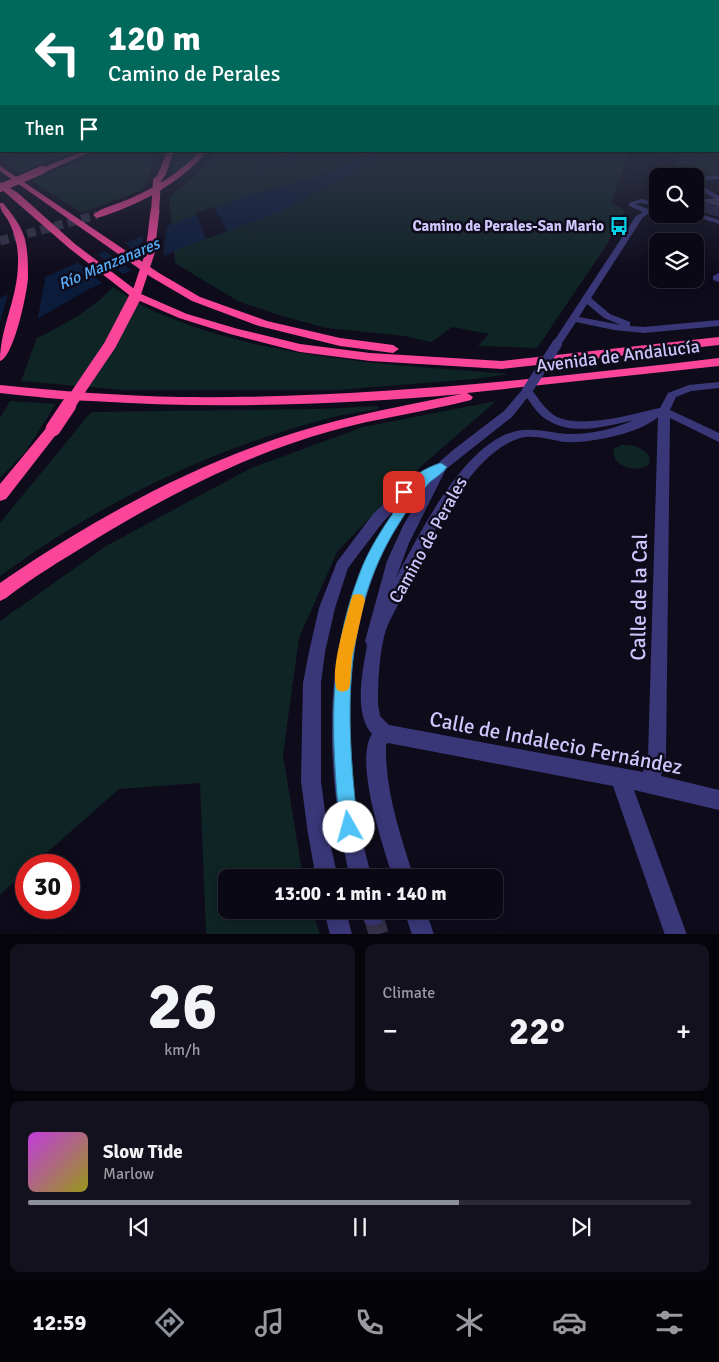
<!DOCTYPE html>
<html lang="en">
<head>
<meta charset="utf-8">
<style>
	body { margin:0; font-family:Signika,sans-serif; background:#13111d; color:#f1f3f6; height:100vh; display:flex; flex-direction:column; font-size:19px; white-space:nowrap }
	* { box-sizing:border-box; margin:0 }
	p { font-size:16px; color:#999aa0 }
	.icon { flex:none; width:28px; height:28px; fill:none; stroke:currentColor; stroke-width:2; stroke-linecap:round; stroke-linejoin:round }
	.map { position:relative; height:934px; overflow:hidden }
	.sheet { display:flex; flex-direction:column; gap:10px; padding:10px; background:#06040b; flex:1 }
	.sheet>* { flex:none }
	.guide { position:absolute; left:0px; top:0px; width:720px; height:152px; box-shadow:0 2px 12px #0003,0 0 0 1px #2a2934; background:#00695c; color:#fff; overflow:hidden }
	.tools { position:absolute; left:649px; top:168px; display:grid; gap:10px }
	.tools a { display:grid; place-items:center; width:55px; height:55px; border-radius:10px; background:#0a0814; box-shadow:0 2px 12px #0003,0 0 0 1px #2a2934; font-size:25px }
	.speed { position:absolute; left:15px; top:854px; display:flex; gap:10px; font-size:25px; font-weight:700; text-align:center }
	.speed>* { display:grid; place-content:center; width:65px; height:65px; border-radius:50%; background:#0a0814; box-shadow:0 2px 12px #0003,0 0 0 1px #2a2934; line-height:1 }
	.speed .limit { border:8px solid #d22; background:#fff; color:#111 }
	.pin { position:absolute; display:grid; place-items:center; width:42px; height:42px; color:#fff; margin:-21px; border-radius:10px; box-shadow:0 2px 8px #0006 }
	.me { position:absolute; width:55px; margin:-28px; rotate:353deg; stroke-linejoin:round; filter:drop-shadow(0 0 4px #0008) }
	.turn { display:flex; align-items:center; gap:18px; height:105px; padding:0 25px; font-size:22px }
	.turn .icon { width:65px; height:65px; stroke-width:2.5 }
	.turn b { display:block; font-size:35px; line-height:42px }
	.then { display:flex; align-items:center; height:48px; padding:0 25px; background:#0003; gap:10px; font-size:19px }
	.big { font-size:38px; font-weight:700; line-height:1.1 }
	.sheet .card { flex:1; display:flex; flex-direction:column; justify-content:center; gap:8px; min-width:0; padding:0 18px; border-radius:10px; background:#13111d }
	.sheet .dial { align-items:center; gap:0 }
	.dial b { font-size:65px; line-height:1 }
	.song { display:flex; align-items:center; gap:15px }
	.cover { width:60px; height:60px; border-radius:8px; background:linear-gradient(135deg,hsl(290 70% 55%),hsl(60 70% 35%)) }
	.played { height:5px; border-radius:2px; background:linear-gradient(90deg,#8c9099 65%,#2a2934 65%) }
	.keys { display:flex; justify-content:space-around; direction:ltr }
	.heat { display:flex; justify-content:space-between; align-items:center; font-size:28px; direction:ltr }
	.sheet .tiles { flex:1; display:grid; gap:10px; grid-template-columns:1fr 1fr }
	.card:last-child { grid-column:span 2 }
	.trip { position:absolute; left:218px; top:869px; width:285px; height:50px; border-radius:10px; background:#0a0814; box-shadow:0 2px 12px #0003,0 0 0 1px #2a2934; font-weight:700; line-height:50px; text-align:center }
	.menu { display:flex; height:80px; justify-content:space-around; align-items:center; background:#040308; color:#999aa0 }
	.menu .icon { width:35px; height:35px }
	.menu .on { color:#8c9099 }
	.menu b { font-size:22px; color:#f1f3f6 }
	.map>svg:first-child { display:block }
	.green { fill:#0f2424 }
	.water { fill:#0b1c3a }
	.pier { fill:#0e0b1b }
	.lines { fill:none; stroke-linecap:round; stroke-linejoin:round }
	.minor-tunnel { stroke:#343148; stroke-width:20; stroke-dasharray:20 10; stroke-linecap:butt }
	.highway-tunnel { stroke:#343148; stroke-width:9; stroke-dasharray:9 5; stroke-linecap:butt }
	.minor { fill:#3a3779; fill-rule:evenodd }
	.highway { fill:#fa459a; fill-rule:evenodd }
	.minor-bridge { stroke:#3a3779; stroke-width:10 }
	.highway-bridge-far3 { stroke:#fa459a; stroke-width:8 }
	.highway-bridge-far2 { stroke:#fa459a; stroke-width:9 }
	.highway-bridge-far1 { stroke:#fa459a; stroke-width:12 }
	.highway-bridge { stroke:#fa459a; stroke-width:15 }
	.wall { fill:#2b2449 }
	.building { fill:#3d365c; stroke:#534c75 }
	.route { fill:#4fc3f7; stroke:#337fa1 }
	.slow { fill:#f59e0b }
	.labels { text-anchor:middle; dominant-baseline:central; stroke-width:5; stroke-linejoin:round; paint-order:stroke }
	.far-poi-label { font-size:15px; font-weight:bold; fill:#cdc7fd; stroke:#0e0b1b; text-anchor:end }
	.far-water-label { font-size:16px; font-style:italic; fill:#58aefa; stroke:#0e0b1b }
	.street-label { font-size:18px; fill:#cdc7fd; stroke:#0e0b1b }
	.near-street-label { font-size:21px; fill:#cdc7fd; stroke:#0e0b1b }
</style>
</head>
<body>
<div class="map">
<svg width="719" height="935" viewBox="0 0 719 935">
	<rect width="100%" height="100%" fill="#0e0b1b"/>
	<g class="green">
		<path d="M0,144L1,151H74L19,173L0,158Z"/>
		<path d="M719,144V174L671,176L681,151H719Z"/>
		<path d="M102,151H150C155,164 150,179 142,190L82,213L31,181Z"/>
		<path d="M177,151H198L187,163L170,176Z"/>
		<path d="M217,151H630L611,202L625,211L604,249L537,348L478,346L489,334L452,327L432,342L404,336L327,328L285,317L238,301L175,263L169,197L203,169Z"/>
		<path d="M113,287C127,296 141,306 156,312C266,360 390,364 509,374L475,379L337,390H123L21,381L37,338C65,324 92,310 113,287Z"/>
		<path d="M10,401L56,404L25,452L0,478V418Z"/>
		<path d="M496,401L410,476L337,552L299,638L283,755L303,877L226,878V910H312L320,934H206L200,783L119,789L33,865H26V871L0,895V621L106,546L251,468L363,427Z"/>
		<path d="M378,406V409C361,412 343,414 326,419C210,449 97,505 0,576V523L91,412L319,409Z"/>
		<path d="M621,445C632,444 644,447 650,458L649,465C637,473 610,467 614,449Z"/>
	</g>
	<g class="water">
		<path d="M293,151H312L282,164L254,172Z"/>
		<path d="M370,151H386L384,154L280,212L186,246L87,290L0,341V298C79,260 160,228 242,198C278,185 316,181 350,163C357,159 364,157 370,151Z"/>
	</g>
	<g class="pier">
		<path d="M214,207L227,231L206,239L196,213Z"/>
		<path d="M167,224L163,259L134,272L102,249L122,241L140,254L144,233Z"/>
		<path d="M94,252L125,276L104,285L75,260Z"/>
		<path d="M44,274L45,281L37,321L0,343V322L9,291Z"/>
	</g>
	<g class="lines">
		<path class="minor-tunnel" d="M373,915L379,935"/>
		<path class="highway-tunnel" d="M0,241L97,215"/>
		<g class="minor">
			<path d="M719,175V179L695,181V177Z"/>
			<path d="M695,182L719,196V201L695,187Z"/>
			<path d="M653,191L658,192V197L650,193Z"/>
			<path d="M641,199L658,203V207L641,203L635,204L654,211L643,217L591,298L610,314L630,322V326L644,327L719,320V326L644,333L614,330L576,322L560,346H554L552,344L636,216L643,212L629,206V203ZM587,304L604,318L621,325L579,317Z"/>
			<path d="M719,201V205H717L695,207V203Z"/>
			<path d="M695,212L719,220V224L689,214Z"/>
			<path d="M719,273V282L713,280V276Z"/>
			<path d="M719,382V388L691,391L676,397L670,410L719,433V442L670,418L666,757L661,776L719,790V810L634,790L687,935H665L613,786L388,743L386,745C385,791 400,834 414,878H393C383,846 354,762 372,734C353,713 363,670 367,645L365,641L387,561L403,526L421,494C354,571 344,683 352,780C355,813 363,845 372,878H350C321,751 320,616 398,506L383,522L348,568L335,608L325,652L321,683V781L328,834L338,878H316L308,834L301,781L303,683L309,652L319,608L337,562L373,514L408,480L413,478L418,481L453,450L504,411L523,389H531C538,398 546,411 557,417C584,429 631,414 660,408L668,393L689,385ZM527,398C533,406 539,416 549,421C575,436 606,426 634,420C613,429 590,435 567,434C553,433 539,429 525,430C469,432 419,534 396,578L409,543L446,469L512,417ZM658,417L648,757L643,772L389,725L380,716L378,704C378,683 379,658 384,637C387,623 397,608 403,595C424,549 468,454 520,438C533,434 551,440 565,442C588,444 641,433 658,417Z"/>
			<path d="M324,910H346L352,935H330Z"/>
			<path d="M360,910H382L384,915L381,923L373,926L365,923Z"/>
			<path d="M404,910H426L434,935H412Z"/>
		</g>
		<g class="highway">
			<path d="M83,151H93L45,172L38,170Z"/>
			<path d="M167,151H174L166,174L160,183H154L153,181L158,174Z"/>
			<path d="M200,151H207C180,184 137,206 97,218L93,215C102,207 118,204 129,199C156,187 180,173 200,151Z"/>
			<path d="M0,166L159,273L200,297L267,321L340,338L393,345L399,349L393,353L340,346L259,326L192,301L151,277L0,171Z"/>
			<path d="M0,182L18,193L75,244L141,294L187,314L238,329L300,344L370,353L502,361L719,337V345L502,369L370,361L300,352L230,334L179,318L133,298L69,248L0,188Z"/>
			<path d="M0,203H3C12,214 21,225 25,239C28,252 28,265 28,278C27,293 14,357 0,361C0,326 19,297 18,259C18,247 15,234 9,222C5,214 0,212 0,203Z"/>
			<path d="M719,358V366L467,393L473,397L471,400C424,412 377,418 331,431C245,455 166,496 91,542C62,560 33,577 6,598L0,601V583L13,574C101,515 195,464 297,432C351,415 407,405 462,394C339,405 214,409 91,401C60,400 30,396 0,393V385C60,391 120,396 181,397C361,399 540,379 719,358Z"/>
			<path d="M53,424L58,426L60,429L58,432L6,499L0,501V484L48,426Z"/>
		</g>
		<path class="minor-bridge" d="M527,391L557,344"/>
		<g class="highway-bridge-far3">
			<path d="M0,188L42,170"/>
			<path d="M155,212L157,181"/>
		</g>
		<path class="highway-bridge-far2" d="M135,298L150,253L155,211"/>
		<path class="highway-bridge-far1" d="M68,407L110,345L135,297"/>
		<path class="highway-bridge" d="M53,429L69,405"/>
	</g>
	<path class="wall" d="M719,199V217L698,211L703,200Z"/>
	<path class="building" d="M719,199V205L703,200Z"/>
	<linearGradient id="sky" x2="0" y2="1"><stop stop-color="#08060f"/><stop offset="0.52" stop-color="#30344a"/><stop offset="1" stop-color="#30344a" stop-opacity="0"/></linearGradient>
	<rect width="719" height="275" fill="url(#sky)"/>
	<path class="route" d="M441,463L447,467C443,473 436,477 430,482C418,495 407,510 398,525C340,617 346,723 358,827L356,834L349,836L343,834L340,827C331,739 327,659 359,575C369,547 388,520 405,496L400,495L398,492C407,479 426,467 441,463Z"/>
	<path class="slow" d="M358,594L363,595L365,600L352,657L350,685L348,690L342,692L337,690C329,671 346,620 351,600L353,595Z"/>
	<defs>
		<g id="bus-bare" transform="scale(1.5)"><path d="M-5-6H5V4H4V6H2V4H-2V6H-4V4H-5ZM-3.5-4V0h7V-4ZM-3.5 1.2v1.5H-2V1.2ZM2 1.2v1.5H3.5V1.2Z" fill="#07d1e9" stroke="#0e0b1b" stroke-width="2.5" paint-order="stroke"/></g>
	</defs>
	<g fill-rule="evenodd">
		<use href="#bus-bare" x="619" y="226"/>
	</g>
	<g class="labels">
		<g class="far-poi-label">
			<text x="604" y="226">Camino de Perales-San Mario</text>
		</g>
		<g class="far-water-label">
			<text transform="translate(109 264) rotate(-23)">Río Manzanares</text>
		</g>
		<g class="street-label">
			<text transform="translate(618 356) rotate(-7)">Avenida de Andalucía</text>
			<text transform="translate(428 540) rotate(-61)">Camino de Perales</text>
		</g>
		<g class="near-street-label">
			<text transform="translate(639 597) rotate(-89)">Calle de la Cal</text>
			<text transform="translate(556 743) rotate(11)">Calle de Indalecio Fernández</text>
		</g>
	</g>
</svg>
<div class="tools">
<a><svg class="icon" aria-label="search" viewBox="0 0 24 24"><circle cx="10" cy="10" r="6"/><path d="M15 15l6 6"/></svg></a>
<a><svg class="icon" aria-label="layers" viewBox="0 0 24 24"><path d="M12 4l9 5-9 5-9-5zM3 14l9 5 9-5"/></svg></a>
</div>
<div class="speed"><div class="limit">30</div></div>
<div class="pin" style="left:404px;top:492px;background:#d93025"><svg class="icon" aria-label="arrive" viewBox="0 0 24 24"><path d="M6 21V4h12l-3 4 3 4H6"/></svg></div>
<svg class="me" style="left:349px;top:827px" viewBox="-20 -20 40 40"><circle r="19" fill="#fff"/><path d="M0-13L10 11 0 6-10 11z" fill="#4fc3f7"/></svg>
<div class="trip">13:00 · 1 min · 140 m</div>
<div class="guide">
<div class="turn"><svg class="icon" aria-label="left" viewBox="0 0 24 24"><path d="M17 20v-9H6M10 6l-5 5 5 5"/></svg><div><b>120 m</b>Camino de Perales</div></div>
<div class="then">Then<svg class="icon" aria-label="arrive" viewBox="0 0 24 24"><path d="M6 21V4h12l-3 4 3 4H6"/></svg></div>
</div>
</div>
<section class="sheet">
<div class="tiles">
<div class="card dial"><b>26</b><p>km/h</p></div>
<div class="card"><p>Climate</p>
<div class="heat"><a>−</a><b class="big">22°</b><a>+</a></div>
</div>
<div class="card">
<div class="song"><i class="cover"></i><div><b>Slow Tide</b><p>Marlow</p></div></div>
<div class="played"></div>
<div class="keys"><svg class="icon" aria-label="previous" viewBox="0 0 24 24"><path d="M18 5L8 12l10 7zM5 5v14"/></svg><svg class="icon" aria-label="pause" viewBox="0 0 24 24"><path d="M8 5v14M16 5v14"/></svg><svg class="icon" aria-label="next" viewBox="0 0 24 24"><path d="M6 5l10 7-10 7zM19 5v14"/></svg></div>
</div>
</div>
</section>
<nav class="menu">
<b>12:59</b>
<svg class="icon on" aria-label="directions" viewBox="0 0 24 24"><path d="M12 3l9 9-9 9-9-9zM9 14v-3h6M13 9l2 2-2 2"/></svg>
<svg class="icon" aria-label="music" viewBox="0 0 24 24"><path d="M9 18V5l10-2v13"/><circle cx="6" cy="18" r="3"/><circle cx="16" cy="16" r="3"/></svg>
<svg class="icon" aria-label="phone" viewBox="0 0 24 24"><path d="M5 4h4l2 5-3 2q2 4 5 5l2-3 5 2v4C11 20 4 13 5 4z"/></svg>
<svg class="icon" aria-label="climate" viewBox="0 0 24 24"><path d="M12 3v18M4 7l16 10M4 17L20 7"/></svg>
<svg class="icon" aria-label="car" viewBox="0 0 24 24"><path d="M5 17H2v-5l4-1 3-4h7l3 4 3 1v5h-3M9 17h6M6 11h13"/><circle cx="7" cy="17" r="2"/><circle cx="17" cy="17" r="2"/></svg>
<svg class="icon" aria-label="filters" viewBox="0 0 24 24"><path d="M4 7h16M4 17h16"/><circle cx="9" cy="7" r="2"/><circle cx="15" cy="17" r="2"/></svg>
</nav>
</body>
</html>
